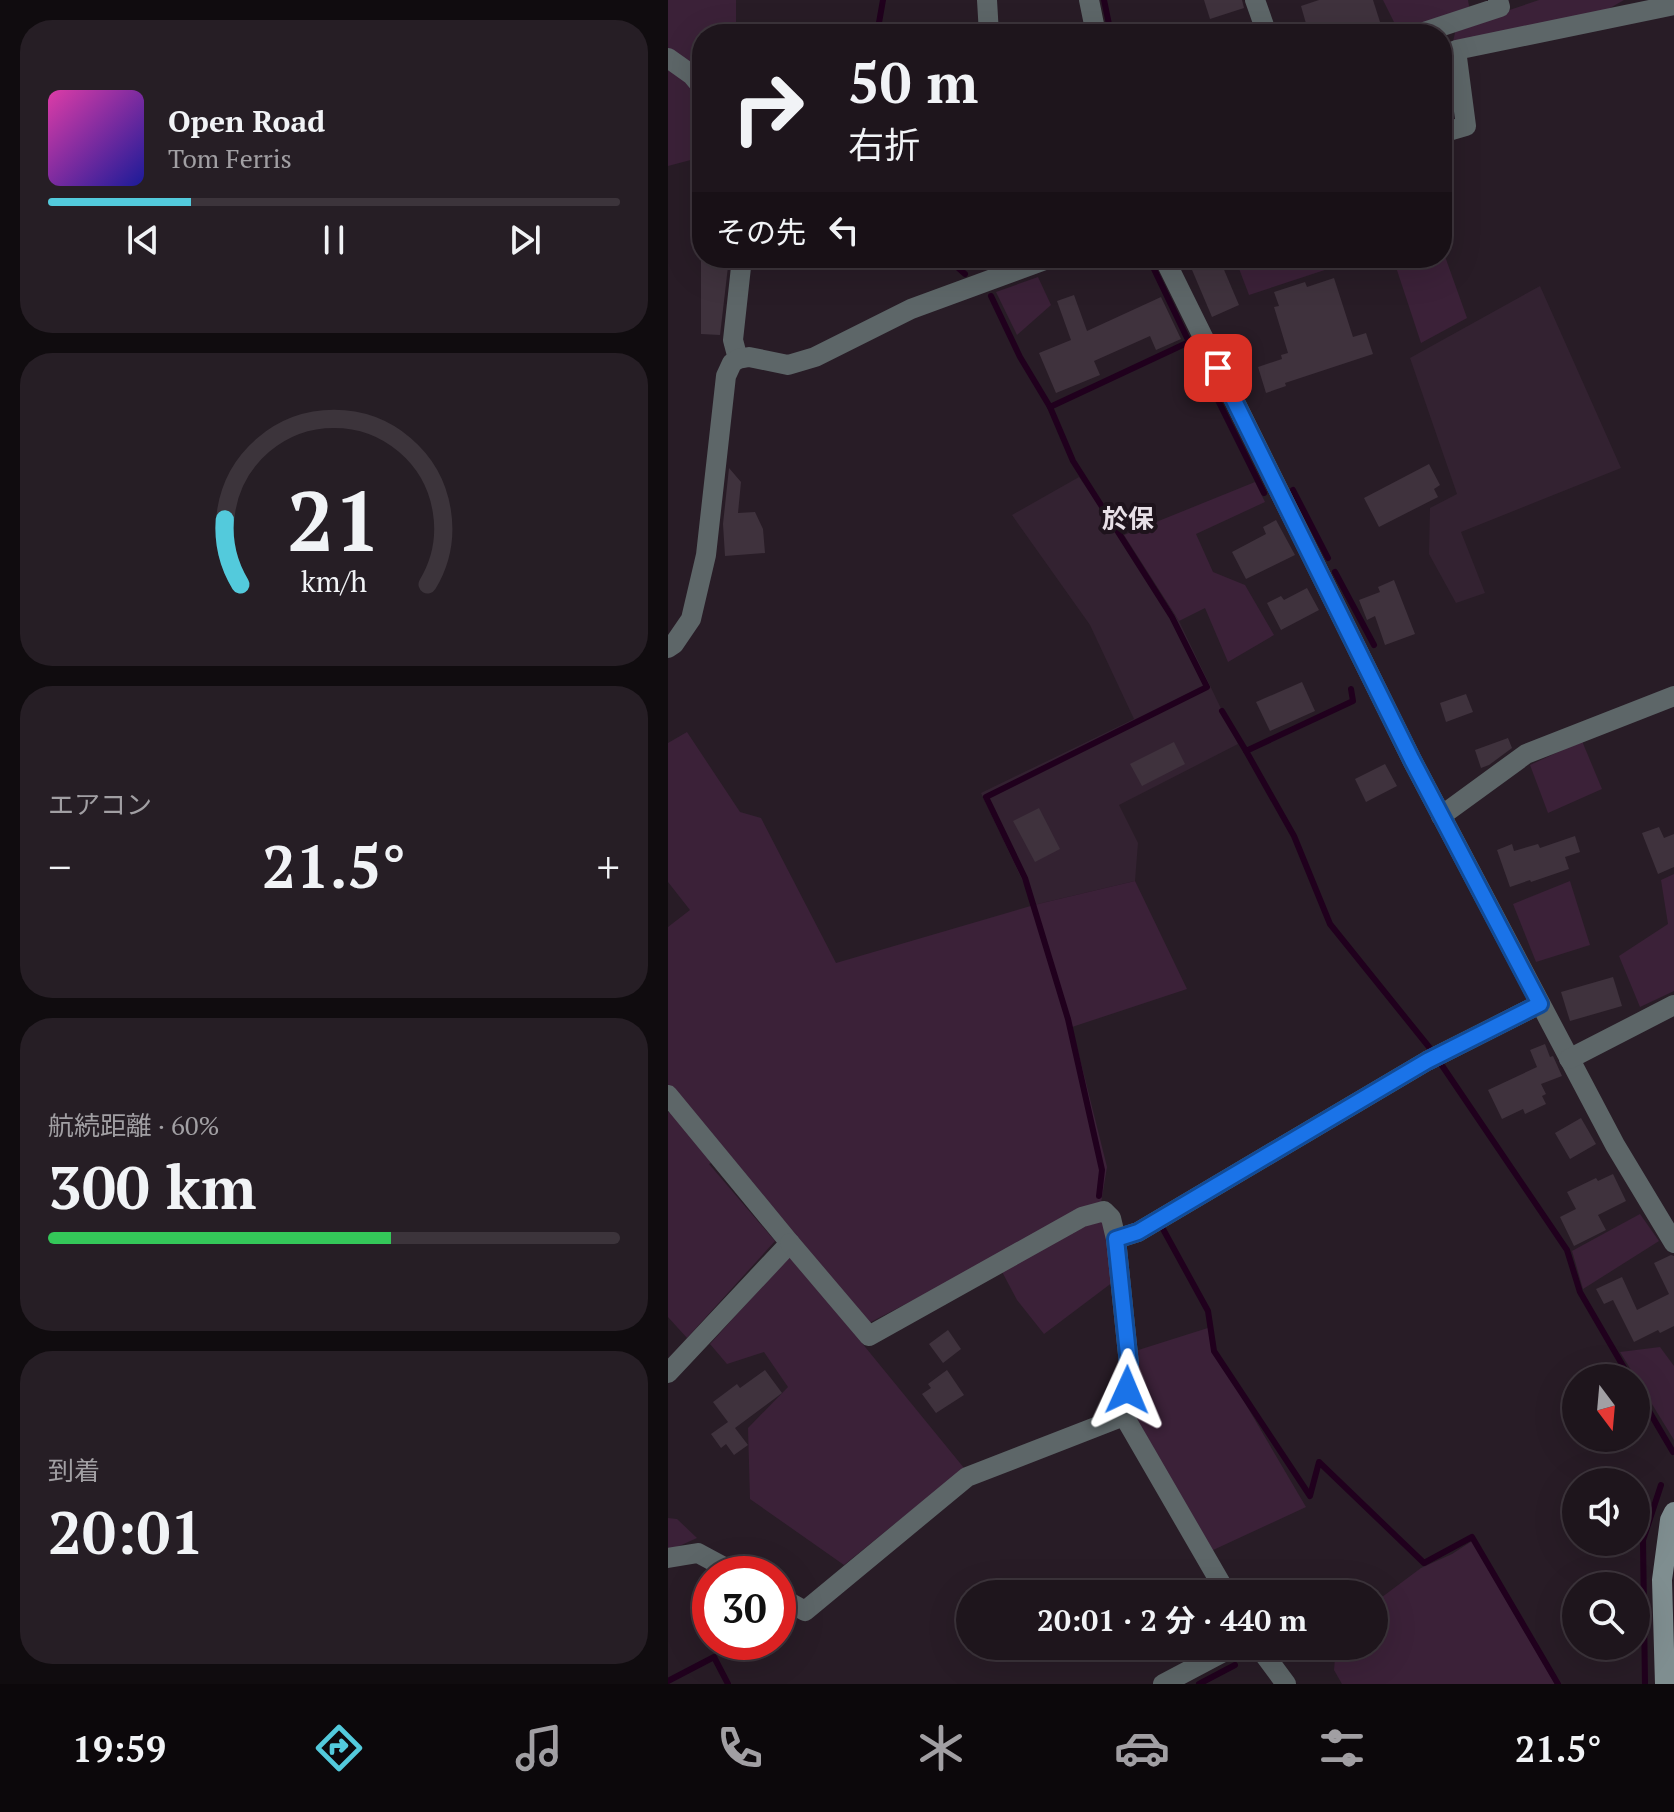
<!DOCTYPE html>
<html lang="ja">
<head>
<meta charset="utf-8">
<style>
	body { margin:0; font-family:"PT Serif","Noto Sans JP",serif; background:#261e25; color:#f1f3f6; height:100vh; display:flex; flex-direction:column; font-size:30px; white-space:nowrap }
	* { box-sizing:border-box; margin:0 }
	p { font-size:26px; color:#a19fa3 }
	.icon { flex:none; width:44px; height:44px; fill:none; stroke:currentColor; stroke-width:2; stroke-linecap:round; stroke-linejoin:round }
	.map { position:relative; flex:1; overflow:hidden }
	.drawer { display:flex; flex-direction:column; gap:20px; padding:20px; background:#100c0f; width:668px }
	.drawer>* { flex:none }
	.hud { position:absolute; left:24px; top:24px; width:760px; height:244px; border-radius:32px; box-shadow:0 8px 32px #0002,0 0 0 2px #3c343b; background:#1e151c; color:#f1f3f6; overflow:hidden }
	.needle { width:52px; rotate:164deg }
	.controls { position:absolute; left:894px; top:1364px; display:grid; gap:16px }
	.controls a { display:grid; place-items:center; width:88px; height:88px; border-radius:50%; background:#1e151c; box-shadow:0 8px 32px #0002,0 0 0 2px #3c343b; font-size:40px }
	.speed { position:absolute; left:24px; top:1556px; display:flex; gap:16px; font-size:40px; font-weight:700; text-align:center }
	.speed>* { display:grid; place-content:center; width:104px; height:104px; border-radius:50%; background:#1e151c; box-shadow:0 8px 32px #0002,0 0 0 2px #3c343b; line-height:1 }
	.speed .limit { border:12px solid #d22; background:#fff; color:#111 }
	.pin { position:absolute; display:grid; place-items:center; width:68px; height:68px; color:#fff; margin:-34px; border-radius:16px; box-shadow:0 4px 12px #0006 }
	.me { position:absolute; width:88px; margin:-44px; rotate:1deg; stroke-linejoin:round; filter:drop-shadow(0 0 6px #0008) }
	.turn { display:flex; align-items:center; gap:28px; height:168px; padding:0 24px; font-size:36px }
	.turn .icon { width:104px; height:104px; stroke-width:2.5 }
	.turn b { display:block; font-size:56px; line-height:68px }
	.then { display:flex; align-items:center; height:76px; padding:0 24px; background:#0003; gap:16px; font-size:30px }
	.big { font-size:60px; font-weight:700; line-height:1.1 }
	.drawer .tile { flex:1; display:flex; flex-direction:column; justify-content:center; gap:12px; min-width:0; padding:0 28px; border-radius:32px; background:#261e25 }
	.drawer .dial { align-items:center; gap:0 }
	.dial svg { height:208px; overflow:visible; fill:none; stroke:#3c343b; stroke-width:7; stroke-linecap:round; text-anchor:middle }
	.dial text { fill:#f1f3f6; stroke:none }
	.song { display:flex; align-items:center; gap:24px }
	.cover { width:96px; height:96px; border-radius:12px; background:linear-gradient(135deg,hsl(320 70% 55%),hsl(240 70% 35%)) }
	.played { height:8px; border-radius:4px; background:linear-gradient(90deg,#53cadc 25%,#3c343b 25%) }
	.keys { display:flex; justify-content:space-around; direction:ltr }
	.heat { display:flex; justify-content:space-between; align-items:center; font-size:44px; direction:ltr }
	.charge { height:12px; border-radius:6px; background:linear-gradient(90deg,#34c759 60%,#3c343b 0) }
	.trip { position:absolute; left:288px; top:1580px; width:432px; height:80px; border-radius:40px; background:#1e151c; box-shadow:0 8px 32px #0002,0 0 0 2px #3c343b; font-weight:700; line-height:80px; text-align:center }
	.menu { display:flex; height:128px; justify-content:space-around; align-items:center; background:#0c080b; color:#a19fa3 }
	.menu .icon { width:56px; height:56px }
	.menu .on { color:#53cadc }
	.menu b { font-size:36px; color:#f1f3f6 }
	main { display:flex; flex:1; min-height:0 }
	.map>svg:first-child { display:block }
	.built { fill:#332231 }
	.green { fill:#3b2138 }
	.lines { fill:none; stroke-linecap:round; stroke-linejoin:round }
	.stream { stroke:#20001d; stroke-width:6 }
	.building { fill:#3f323d }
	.minor { stroke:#5d6668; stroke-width:20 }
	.secondary { stroke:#7f8e90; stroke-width:20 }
	.route-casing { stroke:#114b97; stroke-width:20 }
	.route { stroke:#1a73e8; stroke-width:14 }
	.labels { text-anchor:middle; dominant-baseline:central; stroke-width:8; stroke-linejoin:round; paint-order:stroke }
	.neighbourhood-label { font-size:26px; font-weight:bold; fill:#e7dfe6; stroke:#1e131c }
</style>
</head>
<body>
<main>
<section class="drawer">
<div class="tile">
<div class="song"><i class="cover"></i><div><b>Open Road</b><p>Tom Ferris</p></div></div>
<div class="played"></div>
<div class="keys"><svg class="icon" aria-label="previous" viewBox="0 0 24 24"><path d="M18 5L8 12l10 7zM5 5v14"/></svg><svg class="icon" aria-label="pause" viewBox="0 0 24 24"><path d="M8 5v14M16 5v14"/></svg><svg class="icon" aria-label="next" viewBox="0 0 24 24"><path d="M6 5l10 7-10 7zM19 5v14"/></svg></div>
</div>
<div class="tile dial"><svg viewBox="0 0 100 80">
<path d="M14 69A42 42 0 1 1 86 69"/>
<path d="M14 69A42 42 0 0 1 8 44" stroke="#53cadc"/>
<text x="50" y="56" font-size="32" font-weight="700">21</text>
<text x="50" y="72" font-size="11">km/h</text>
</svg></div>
<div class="tile"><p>エアコン</p>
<div class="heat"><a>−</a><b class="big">21.5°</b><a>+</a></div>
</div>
<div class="tile"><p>航続距離 · 60%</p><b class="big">300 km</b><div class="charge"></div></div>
<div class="tile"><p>到着</p><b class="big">20:01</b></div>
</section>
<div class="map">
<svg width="1006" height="1684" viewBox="0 0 1006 1684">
	<rect width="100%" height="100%" fill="#281c26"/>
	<g class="built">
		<path d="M872,286L953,468L793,532L817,593L788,603L761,554L762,508L789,494L742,358Z"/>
		<path d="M411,477L511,621L570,744L451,805L470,843L467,881L366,905L313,793L466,719L422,625L344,515Z"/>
	</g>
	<g class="green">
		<path d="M0,0H68V34H34V78L0,52Z"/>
		<path d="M715,0H800L802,12L731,32Z"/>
		<path d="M871,0H956L928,16L785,42L788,28Z"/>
		<path d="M0,67L22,82L34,97V157L0,166Z"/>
		<path d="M774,248L799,318L753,343L725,258H774Z"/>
		<path d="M567,258H669L672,265L581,295Z"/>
		<path d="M370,277L383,305L349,335L328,292Z"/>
		<path d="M587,482L597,502L528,534L545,572L577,585L606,635L560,662L537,608L511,621L456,535Z"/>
		<path d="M19,732L72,812L93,818L168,963L366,905L467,881L519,989L404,1027L439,1167L433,1203L201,1323L61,1154L41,1164L107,1241L19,1338L0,1317V1112L2,1113L0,1087V927L22,910L0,882V743Z"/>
		<path d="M914,741L934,789L880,813L862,765Z"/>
		<path d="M1006,874V991L972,1007L951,956L1000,924L993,880Z"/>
		<path d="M902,881L922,945L868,962L845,904Z"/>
		<path d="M972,1214L991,1241L915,1289L904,1251Z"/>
		<path d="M432,1219L440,1232L445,1282L376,1334L349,1300L332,1268Z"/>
		<path d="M122,1255L296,1468L176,1565L82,1499L80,1428L120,1387L96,1352L59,1364L42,1344Z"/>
		<path d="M543,1327L547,1352L638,1507L543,1551L463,1408L464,1352Z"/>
		<path d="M992,1347L1006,1366V1440L952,1352Z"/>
		<path d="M0,1518L9,1519L29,1538L0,1551Z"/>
		<path d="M804,1541L887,1684H674L666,1670L668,1646H706V1603L753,1568L784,1554Z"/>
	</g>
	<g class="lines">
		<g class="stream">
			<path d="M436,0L443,34"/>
			<path d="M209,34L215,0"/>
			<path d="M279,258L297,274"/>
			<path d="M323,296L352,357L382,407L405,461L504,617L539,687L318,797L357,878L400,1019L434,1170L431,1196"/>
			<path d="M528,356L596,493"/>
			<path d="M382,407L521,342L484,265"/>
			<path d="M625,490L660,558"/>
			<path d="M667,572L706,645"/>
			<path d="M683,689L685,701L578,751L626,836L662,924L761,1047"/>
			<path d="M554,711L578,751"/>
			<path d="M773,1064L899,1250L912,1292L962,1378"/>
			<path d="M495,1229L540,1311L546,1351L642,1496L651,1462L756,1563L804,1537L890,1684"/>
			<path d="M968,1389L1005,1452"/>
			<path d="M0,1681L46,1657L60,1684"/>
			<path d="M531,1684L567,1665"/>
			<path d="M977,1684L975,1540L993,1485"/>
		</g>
	</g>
	<g class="building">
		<path d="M536,0H574L576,8L542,19Z"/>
		<path d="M651,0H705L712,22L673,34H641L633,6Z"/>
		<path d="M33,258H61L52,335L33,334Z"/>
		<path d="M519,258H551L571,305L544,317Z"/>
		<path d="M666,278L685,337L698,333L705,354L617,383L618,386L598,393L590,367L614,359L613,355L620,353L606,307L611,306L606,292L637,282L639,287Z"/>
		<path d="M406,295L419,331L493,297L513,339L488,350L482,336L426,361L432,375L388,393L371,353L403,340L389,301Z"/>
		<path d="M761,464L772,485L766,489L770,497L711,527L696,498Z"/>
		<path d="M61,468L73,482L70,513L87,512L95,529L97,553L57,556L55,524Z"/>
		<path d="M608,520L627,555L578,579L564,552L598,534L595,527Z"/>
		<path d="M726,580L747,634L717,645L707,616L699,620L691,600L712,592L710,587Z"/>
		<path d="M639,588L651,610L613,630L599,603L613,596L616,600Z"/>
		<path d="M634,682L647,711L602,731L588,702Z"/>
		<path d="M798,694L805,712L778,722L772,703Z"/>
		<path d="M840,738L844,748L821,765L813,768L807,750Z"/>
		<path d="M506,742L517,764L474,786L462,764Z"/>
		<path d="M717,764L729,786L698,802L687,779Z"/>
		<path d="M371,808L392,849L367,862L345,821Z"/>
		<path d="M991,827L996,838L1006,834V867L990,874L974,833Z"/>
		<path d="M907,836L912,852L897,857L901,869L863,882L862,880L842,887L829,850L844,844L846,851L870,844L872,848Z"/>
		<path d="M945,977L954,1006L902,1021L893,992Z"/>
		<path d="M877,1044L882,1057L885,1056L894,1076L873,1084L878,1094L874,1096L878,1104L857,1114L855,1109L834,1119L820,1090L869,1067L862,1050Z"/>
		<path d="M913,1118L928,1144L902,1159L887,1133Z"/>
		<path d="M945,1174L958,1201L930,1215L938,1230L906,1246L892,1217L908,1209L899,1192L928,1178L930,1181Z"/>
		<path d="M1003,1255L1006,1256V1326L992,1333L990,1330L966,1342L945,1300L936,1304L928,1289L954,1277L969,1310L1001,1294L986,1263Z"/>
		<path d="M280,1330L293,1349L275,1363L261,1344Z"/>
		<path d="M97,1370L114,1393L67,1428L80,1445L66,1455L58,1444L53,1448L43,1434L60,1422L45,1402L69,1384L72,1388Z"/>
		<path d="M279,1370L296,1395L268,1413L254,1394L263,1388L260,1384Z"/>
	</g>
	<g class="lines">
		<g class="minor">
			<path d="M319,0L321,34"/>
			<path d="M421,0L428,34"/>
			<path d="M587,0L599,34"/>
			<path d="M750,34L832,7L830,0"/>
			<path d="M0,58L24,75L34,87"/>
			<path d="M774,133L798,126L788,50L1006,5"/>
			<path d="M496,258L744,760L947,1145L1006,1243"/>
			<path d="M70,359L65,340L74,258"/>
			<path d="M0,648L6,644L23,619L38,555L58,376L64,363L70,359L81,357L120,365L147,357L243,309L382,258"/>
			<path d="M773,816L858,754L1006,696"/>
			<path d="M901,1059L1006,1005"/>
			<path d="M0,1095L122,1243L0,1373"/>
			<path d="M448,1239L461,1364L456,1416"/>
			<path d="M122,1243L201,1336L414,1217L436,1211L443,1218L448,1239L470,1232L759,1061L872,1004"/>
			<path d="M0,1558L30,1553L69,1574"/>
			<path d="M110,1596L137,1611L299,1477L456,1416L559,1594"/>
			<path d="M590,1646L618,1684"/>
			<path d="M495,1684L567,1646"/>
		</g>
		<path class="secondary" d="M997,1684L994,1580L1002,1520L1006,1512"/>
	</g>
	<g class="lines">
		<g class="route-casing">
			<path id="route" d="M459,1390L461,1364L448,1239L470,1232L759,1061L872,1004L744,760L550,368"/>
		</g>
		<use href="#route" class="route"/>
	</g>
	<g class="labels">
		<g class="neighbourhood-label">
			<text x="460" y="518">於保</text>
		</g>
	</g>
</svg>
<div class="controls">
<a><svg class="needle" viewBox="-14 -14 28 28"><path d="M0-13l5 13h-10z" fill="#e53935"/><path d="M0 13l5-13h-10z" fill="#a19fa3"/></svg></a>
<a><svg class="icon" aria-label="sound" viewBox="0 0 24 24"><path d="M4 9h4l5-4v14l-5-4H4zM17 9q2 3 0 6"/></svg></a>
<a><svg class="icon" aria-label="search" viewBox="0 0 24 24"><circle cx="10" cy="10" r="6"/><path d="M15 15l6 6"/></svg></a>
</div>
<div class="speed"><div class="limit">30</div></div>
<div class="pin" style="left:550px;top:368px;background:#d93025"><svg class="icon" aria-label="arrive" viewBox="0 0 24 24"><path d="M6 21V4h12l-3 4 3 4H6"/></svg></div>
<svg class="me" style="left:459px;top:1390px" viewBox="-20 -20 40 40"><path d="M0-17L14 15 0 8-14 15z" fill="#1a73e8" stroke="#fff" stroke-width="4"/></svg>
<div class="trip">20:01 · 2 分 · 440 m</div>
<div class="hud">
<div class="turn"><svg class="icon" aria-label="right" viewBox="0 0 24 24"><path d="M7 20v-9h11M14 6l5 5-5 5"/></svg><div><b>50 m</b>右折</div></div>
<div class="then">その先<svg class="icon" aria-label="left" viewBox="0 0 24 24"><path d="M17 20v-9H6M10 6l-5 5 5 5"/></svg></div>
</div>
</div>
</main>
<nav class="menu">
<b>19:59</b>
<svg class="icon on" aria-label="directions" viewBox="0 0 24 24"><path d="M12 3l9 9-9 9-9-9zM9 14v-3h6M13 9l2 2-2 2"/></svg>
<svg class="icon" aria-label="music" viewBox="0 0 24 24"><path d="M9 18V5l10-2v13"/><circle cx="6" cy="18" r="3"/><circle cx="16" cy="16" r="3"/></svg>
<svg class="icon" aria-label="phone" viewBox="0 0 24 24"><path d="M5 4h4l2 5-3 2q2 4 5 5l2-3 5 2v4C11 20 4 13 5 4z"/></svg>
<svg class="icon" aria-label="climate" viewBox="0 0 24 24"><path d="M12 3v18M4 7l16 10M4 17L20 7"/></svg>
<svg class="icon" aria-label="car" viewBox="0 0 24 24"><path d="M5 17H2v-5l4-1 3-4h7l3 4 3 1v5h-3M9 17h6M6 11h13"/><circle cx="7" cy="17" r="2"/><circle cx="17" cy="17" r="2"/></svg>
<svg class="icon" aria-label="filters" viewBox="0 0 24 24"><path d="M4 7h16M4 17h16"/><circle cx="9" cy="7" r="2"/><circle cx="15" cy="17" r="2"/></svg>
<b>21.5°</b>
</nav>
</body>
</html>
